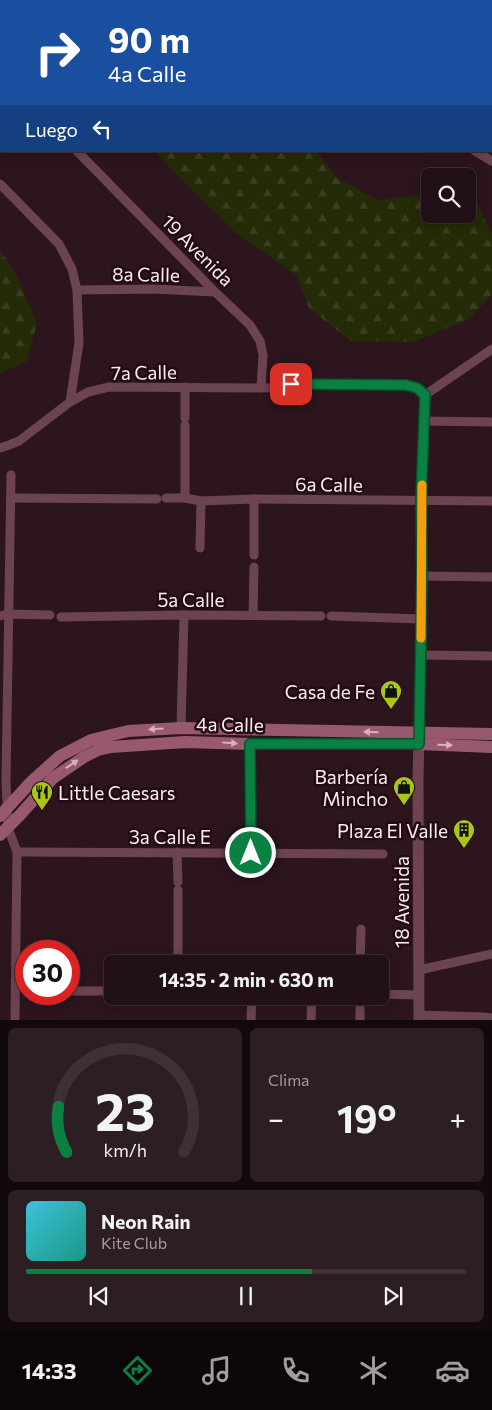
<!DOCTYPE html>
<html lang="es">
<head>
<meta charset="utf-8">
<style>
	body { margin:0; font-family:Commissioner,sans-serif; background:#2d1e23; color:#f1f3f6; height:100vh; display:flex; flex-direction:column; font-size:19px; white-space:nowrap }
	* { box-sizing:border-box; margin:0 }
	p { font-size:16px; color:#a29da1 }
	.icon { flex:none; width:28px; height:28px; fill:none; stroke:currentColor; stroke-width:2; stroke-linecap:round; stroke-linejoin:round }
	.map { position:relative; height:1020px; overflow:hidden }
	.drawer { display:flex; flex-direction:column; gap:8px; padding:8px; background:#12090c; flex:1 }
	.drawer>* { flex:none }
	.top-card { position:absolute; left:0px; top:0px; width:492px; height:152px; box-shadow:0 2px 12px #0003,0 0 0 1px #3e3035; background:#1a4fa0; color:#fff; overflow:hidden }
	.buttons { position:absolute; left:421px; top:168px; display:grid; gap:10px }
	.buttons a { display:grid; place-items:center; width:55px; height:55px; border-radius:8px; background:#211016; box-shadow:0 2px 12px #0003,0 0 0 1px #3e3035; font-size:25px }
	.speed { position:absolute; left:15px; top:940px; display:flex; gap:10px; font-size:25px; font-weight:700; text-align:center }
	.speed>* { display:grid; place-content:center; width:65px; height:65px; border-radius:50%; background:#211016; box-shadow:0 2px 12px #0003,0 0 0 1px #3e3035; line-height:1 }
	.speed .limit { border:8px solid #d22; background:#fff; color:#111 }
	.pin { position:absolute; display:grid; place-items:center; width:42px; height:42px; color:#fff; margin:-21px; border-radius:10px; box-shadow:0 2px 8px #0006 }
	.me { position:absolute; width:55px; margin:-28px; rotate:0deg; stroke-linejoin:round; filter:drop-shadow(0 0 4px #0008) }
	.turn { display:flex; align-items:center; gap:18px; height:105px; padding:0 25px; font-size:22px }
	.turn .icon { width:65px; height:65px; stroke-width:2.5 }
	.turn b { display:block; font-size:35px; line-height:42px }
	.then { display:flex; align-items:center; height:48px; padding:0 25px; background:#0003; gap:10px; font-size:19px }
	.big { font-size:38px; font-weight:700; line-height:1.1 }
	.drawer .widget { flex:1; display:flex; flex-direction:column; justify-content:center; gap:8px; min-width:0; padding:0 18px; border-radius:8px; background:#2d1e23 }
	.drawer .dial { align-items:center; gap:0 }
	.dial svg { height:130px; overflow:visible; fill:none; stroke:#3e3035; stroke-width:7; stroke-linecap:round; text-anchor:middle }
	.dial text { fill:#f1f3f6; stroke:none }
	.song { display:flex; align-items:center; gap:15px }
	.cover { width:60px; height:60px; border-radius:8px; background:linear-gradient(135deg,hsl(190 70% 55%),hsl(170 70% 35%)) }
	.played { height:5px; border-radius:2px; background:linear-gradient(90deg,#0b8043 65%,#3e3035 65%) }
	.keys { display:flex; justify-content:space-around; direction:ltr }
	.heat { display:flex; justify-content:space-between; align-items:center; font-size:28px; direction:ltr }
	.drawer .tiles { flex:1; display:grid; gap:8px; grid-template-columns:1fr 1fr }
	.widget:last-child { grid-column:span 2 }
	.trip { position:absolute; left:104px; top:955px; width:285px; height:50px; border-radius:8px; background:#211016; box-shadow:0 2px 12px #0003,0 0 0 1px #3e3035; font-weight:700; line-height:50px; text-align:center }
	.dock { display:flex; height:80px; justify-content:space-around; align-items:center; background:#0d0609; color:#a29da1 }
	.dock .icon { width:35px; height:35px }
	.dock .on { color:#0b8043 }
	.dock b { font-size:22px; color:#f1f3f6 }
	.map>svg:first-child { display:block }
	.forest { fill:url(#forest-firs) }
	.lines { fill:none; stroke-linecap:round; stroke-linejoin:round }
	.minor { stroke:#6c4451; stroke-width:9 }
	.tertiary { stroke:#6c4451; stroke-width:11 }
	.secondary { stroke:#98596e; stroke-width:12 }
	.oneway { fill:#d6b2bd }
	.route-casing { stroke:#07532c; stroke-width:12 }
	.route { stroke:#0b8043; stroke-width:9 }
	.slow { stroke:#f59e0b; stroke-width:9 }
	.labels { text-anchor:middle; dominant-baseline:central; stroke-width:5; stroke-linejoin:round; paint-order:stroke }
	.street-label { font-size:19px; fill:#ffedf2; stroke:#220c14 }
	.poi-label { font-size:19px; fill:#ffedf2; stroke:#220c14; text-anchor:end }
</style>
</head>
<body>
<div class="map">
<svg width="492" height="1020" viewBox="0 0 492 1020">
	<defs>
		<pattern id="forest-firs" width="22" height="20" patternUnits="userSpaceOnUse" patternTransform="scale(1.25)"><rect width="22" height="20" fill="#242b07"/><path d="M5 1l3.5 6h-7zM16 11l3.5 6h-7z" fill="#3a401f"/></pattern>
	</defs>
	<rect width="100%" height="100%" fill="#2c151d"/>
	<g class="forest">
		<path d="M25,0H168L169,1H26Z"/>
		<path d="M154,151H316L337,178L378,200L430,194V214H468V200L477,203L492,234V294L469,319L413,342L351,341L309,308L296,275L235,232L189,187Z"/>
		<path d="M0,250L17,276L37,324L26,362L0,373Z"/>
	</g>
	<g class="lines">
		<g class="minor">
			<path d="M277,0L279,1"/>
			<path d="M394,0L396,1"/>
			<path d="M488,1L490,0"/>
			<path d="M0,73L1,74"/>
			<path d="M491,136L492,135"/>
			<path d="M77,151L215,292L250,325L260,341L263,355L261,388"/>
			<path d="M475,151L492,161"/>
			<path d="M0,184L59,244L72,269L77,290L79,343L70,402"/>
			<path d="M77,290L153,289L215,292"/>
			<path d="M291,384L406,385L417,388L425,395"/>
			<path d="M185,387V418"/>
			<path d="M425,395L492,349"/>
			<path d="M424,421L492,422"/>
			<path d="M185,425V498"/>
			<path d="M0,448L9,445L19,441L70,402L88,392L109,387L276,388"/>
			<path d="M11,475L6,781L8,828L17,852L15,1020"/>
			<path d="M11,498L157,499"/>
			<path d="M166,498H185L201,501L254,499L492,501"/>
			<path d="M200,548L201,501"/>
			<path d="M254,555V499"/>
			<path d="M422,576L492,577"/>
			<path d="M253,615L254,567"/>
			<path d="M0,616L8,614L50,615"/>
			<path d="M331,616L421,619"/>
			<path d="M61,617L184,615L321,616"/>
			<path d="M421,655L492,656"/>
			<path d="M181,728L184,615"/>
			<path d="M419,733C421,620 421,507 425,395"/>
			<path d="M250,744L251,853"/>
			<path d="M17,852L383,854"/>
			<path d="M177,852L178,882"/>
			<path d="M178,890V964"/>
			<path d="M360,964L361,929"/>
			<path d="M419,970L492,954"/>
			<path d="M69,991H112"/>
			<path d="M380,994L418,995"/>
			<path d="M419,1015L484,1017L492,1018"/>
			<path d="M251,1020L252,996"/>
			<path d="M311,1020L312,996"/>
			<path d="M360,1020V996"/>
		</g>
		<path class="tertiary" d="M419,1020L418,779L419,737"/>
		<g class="secondary">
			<path d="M0,816L31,782L60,756L91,740L128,731L181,728L492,734"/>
			<path d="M0,835L20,815L53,778L84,757L98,750L111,747L185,742L250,744H419L492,747"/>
		</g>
	</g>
	<defs><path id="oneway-solid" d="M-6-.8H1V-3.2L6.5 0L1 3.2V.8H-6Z" transform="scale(1.25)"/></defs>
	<g class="oneway">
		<use href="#oneway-solid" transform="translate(156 729) rotate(176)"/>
		<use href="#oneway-solid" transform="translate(371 732) rotate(-179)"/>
		<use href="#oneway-solid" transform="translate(230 743) rotate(3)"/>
		<use href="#oneway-solid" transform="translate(445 745) rotate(2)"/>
		<use href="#oneway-solid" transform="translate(72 764) rotate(-34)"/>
	</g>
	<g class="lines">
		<g class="route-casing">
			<path id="route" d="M251,853L250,744H419L422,576L421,501L425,395L417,388L406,385L291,384"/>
		</g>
		<use href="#route" class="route"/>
		<path class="slow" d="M421,638L422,485"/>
	</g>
	<defs>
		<g id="shop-pin" transform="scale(1.125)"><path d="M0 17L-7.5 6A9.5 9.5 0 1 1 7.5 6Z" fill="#aac717" stroke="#220c14"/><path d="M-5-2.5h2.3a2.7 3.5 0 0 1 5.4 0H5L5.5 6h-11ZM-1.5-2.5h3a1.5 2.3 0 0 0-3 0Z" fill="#111"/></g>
		<g id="restaurant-pin" transform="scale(1.125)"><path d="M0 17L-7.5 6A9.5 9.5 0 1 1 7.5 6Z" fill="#aac717" stroke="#220c14"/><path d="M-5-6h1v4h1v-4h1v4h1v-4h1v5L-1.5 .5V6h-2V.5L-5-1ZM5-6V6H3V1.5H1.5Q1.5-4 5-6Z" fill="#111"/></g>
		<g id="building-pin" transform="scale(1.125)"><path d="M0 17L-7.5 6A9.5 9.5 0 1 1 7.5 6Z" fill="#aac717" stroke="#220c14"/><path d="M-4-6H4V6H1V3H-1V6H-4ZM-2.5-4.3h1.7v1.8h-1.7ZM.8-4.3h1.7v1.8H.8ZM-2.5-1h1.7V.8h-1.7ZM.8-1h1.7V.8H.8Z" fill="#111"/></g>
	</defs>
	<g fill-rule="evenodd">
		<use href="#shop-pin" x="391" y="691"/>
		<use href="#shop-pin" x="404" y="787"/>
		<use href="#restaurant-pin" x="42" y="792"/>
		<use href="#building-pin" x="464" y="830"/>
	</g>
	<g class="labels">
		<g class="street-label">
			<text transform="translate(198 250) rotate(45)">19 Avenida</text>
			<text transform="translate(146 274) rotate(1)">8a Calle</text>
			<text transform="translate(144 372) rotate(-1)">7a Calle</text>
			<text transform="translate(329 484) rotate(1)">6a Calle</text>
			<text x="191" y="599">5a Calle</text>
			<text transform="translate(230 724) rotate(1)">4a Calle</text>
			<text x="170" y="836">3a Calle E</text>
			<text transform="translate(401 902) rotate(-90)">18 Avenida</text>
		</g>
		<g class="poi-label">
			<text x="375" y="691">Casa de Fe</text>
			<text x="388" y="776">Barbería<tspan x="388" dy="22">Mincho</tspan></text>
			<text x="58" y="792" text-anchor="start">Little Caesars</text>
			<text x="448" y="830">Plaza El Valle</text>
		</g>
	</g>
</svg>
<div class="buttons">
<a><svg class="icon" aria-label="search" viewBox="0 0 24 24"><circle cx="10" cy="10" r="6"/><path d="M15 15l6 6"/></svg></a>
</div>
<div class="speed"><div class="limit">30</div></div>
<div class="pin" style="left:291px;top:384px;background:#d93025"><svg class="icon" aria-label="arrive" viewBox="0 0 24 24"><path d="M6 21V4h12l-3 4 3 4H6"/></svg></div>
<svg class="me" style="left:251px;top:853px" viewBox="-20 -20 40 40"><circle r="17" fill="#0b8043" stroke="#fff" stroke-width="3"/><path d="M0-11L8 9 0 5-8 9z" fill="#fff"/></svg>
<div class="trip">14:35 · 2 min · 630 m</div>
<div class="top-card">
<div class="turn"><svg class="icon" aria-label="right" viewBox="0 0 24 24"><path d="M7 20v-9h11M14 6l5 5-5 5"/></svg><div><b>90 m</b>4a Calle</div></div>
<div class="then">Luego<svg class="icon" aria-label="left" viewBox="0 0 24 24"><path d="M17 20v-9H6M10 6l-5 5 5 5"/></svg></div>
</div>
</div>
<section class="drawer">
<div class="tiles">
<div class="widget dial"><svg viewBox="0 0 100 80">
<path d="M14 69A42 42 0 1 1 86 69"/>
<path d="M14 69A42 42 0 0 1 9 41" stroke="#0b8043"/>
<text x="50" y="56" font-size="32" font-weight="700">23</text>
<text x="50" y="72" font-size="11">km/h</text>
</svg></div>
<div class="widget"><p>Clima</p>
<div class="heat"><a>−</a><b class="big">19°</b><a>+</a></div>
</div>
<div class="widget">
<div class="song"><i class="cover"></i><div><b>Neon Rain</b><p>Kite Club</p></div></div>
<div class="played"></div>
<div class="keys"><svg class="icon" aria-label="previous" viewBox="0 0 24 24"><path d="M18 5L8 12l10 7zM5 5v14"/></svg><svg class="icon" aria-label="pause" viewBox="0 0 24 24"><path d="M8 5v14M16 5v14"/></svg><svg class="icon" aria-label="next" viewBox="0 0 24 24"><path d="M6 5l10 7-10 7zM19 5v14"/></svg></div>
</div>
</div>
</section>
<nav class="dock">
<b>14:33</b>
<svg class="icon on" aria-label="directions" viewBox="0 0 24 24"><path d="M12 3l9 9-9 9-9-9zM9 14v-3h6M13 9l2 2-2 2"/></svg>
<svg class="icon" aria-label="music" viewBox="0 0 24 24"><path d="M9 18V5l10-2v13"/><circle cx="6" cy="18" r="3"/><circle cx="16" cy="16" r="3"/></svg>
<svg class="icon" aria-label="phone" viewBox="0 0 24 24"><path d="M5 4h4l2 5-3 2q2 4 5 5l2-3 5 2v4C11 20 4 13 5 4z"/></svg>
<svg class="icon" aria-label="climate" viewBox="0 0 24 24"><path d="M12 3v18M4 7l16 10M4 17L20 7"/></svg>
<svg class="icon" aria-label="car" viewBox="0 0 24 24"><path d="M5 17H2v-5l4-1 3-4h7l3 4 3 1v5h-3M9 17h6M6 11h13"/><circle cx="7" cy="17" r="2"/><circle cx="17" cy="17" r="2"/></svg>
</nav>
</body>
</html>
